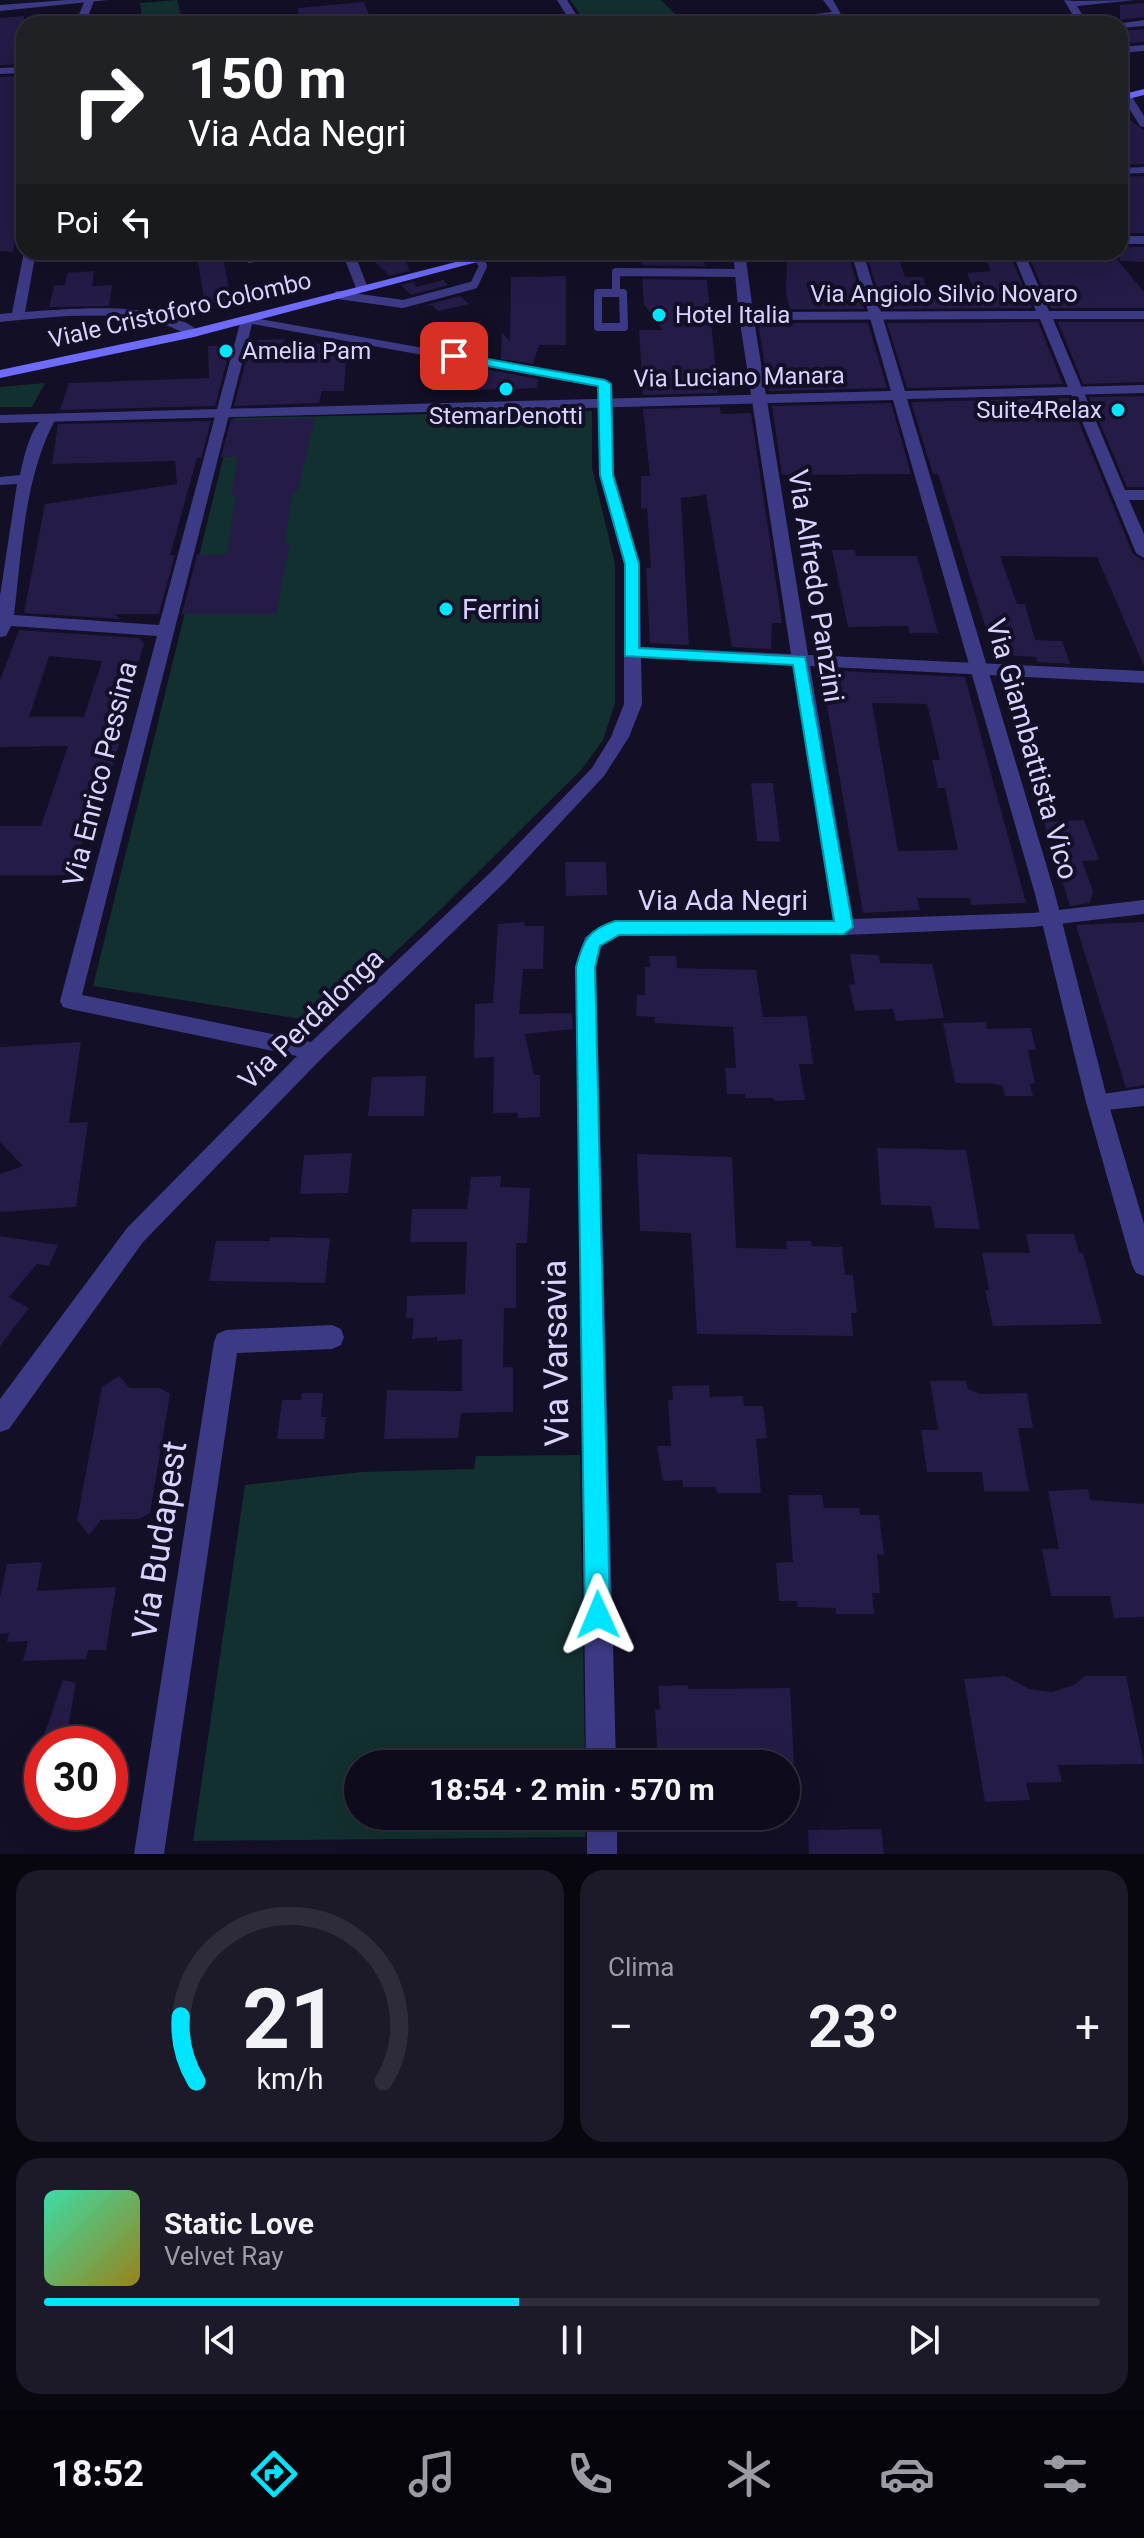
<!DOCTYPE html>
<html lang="it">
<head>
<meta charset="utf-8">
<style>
	body { margin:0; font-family:Roboto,sans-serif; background:#1c1929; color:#f1f3f6; height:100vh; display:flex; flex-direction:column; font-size:30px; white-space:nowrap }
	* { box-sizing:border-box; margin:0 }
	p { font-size:26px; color:#9b9ba3 }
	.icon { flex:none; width:44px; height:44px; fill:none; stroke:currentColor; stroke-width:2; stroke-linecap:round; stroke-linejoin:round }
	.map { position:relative; height:1854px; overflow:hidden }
	.sheet { display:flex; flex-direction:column; gap:16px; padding:16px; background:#08060f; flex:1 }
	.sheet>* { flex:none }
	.hud { position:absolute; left:16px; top:16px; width:1112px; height:244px; border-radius:24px; box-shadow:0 8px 32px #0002,0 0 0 2px #2e2b3b; background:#202124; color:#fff; overflow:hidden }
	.speed { position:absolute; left:24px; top:1726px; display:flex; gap:16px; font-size:40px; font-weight:700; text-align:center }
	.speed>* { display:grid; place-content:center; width:104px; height:104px; border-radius:50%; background:#0e0b1c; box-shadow:0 8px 32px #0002,0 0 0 2px #2e2b3b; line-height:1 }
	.speed .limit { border:12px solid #d22; background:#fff; color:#111 }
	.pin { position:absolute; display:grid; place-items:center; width:68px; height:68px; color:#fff; margin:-34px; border-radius:16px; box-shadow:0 4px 12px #0006 }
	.me { position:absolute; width:88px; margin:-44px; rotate:359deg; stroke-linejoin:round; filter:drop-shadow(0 0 6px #0008) }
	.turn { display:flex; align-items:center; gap:28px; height:168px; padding:0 40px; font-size:36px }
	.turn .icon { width:104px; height:104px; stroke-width:2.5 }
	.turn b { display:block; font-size:56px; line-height:68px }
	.then { display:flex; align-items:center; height:76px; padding:0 40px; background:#0003; gap:16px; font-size:30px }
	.big { font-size:60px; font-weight:700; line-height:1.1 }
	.sheet .card { flex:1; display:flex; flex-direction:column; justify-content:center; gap:12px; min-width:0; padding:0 28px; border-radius:24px; background:#1c1929 }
	.sheet .dial { align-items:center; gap:0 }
	.dial svg { height:208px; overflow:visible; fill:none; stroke:#2e2b3b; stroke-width:7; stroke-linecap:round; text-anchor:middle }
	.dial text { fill:#f1f3f6; stroke:none }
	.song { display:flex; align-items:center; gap:24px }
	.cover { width:96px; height:96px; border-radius:12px; background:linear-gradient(135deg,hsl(160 70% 55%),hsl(50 70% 35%)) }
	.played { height:8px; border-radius:4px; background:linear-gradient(90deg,#00e5ff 45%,#2e2b3b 45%) }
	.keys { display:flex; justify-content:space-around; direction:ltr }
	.heat { display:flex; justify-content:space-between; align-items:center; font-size:44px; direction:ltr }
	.sheet .tiles { flex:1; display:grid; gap:16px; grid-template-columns:1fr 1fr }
	.card:last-child { grid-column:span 2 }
	.trip { position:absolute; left:344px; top:1750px; width:456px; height:80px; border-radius:40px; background:#0e0b1c; box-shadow:0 8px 32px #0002,0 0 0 2px #2e2b3b; font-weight:700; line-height:80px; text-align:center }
	.menu { display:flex; height:128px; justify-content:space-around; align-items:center; background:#06040b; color:#9b9ba3 }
	.menu .icon { width:56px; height:56px }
	.menu .active { color:#00e5ff }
	.menu b { font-size:36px; color:#f1f3f6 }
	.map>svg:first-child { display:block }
	.green { fill:#12302f }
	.building { fill:#241b47; fill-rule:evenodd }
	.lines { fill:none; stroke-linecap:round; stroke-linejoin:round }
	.service { stroke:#3d3a85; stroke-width:8 }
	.minor { fill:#3d3a85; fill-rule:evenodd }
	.tertiary { fill:#3d3a85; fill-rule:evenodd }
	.secondary { fill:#6f6bff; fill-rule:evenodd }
	.route { fill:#00e5ff; stroke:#0095a6; stroke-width:2 }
	.poi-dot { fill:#00e5ff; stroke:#130f26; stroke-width:3 }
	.labels { text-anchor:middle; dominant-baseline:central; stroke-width:8; stroke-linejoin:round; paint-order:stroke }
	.far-street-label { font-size:24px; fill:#d9d4ff; stroke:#130f26 }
	.far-poi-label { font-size:24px; fill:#d9d4ff; stroke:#130f26; text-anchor:start }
	.street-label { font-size:28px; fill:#d9d4ff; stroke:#130f26 }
	.poi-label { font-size:28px; fill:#d9d4ff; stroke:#130f26; text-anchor:start }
	.near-street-label { font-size:34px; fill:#d9d4ff; stroke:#130f26 }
</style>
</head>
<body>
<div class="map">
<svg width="1144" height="1854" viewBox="0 0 1144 1854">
	<rect width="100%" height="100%" fill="#130f26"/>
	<g class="green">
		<path d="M177,0L183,24H143L140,3Z"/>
		<path d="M570,0H661L685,24H587Z"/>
		<path d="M45,383L32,407H0V387Z"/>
		<path d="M592,411V468L615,563V703L603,740L582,769L440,910L320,1022L93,986L233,418Z"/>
		<path d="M580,1455L585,1764H358V1816H585V1837L193,1841L245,1485L361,1472L474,1469L476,1456Z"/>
	</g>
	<g class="building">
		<path d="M364,2L373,24H298V8Z"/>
		<path d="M1144,3V17L1120,20V5Z"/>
		<path d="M24,16V64L0,65V18Z"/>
		<path d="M1144,29V42L1120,44V31Z"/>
		<path d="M24,76V201H21L13,252L0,251V77Z"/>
		<path d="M1120,113L1144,130V164L1120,165Z"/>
		<path d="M1144,176V233H1120V177Z"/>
		<path d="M1120,247H1144V262L1120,261Z"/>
		<path d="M196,252H222L230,294L226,295V302L205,304Z"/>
		<path d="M365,252H402L410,271L390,276Z"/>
		<path d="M641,252H702L705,266L642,265Z"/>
		<path d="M816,252H848L864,309H790L786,294L787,255L817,254Z"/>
		<path d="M866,252H897L905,277H923L929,297H977L967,273L991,271L982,252H1009L1032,308L883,309Z"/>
		<path d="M1027,252H1111L1144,292V308H1051Z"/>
		<path d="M94,271L92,286L112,285L109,306L49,307L54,286L65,285L67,273Z"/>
		<path d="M566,276V345H539L533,364L501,359L502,333L510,341L511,277Z"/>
		<path d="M642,279L707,280L718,393L643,395L639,330H663L644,304Z"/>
		<path d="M443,280L448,285L411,295L401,285L414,282L416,287Z"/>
		<path d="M460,296L469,304L438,311L432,305L423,306Z"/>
		<path d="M1038,322L1063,384L907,388L887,323Z"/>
		<path d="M1058,322H1144V382L1083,384Z"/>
		<path d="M758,323H868L887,388L769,391Z"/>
		<path d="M285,339L284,342L347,345L344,391H322L319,403L234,406L250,345L256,344L258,340Z"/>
		<path d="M231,345L215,406L60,410L69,383L209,378L208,346Z"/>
		<path d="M452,363L538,379L537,388L442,391Z"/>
		<path d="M1144,396V487H1127L1089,397Z"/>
		<path d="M1069,398L1133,554L1144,561V666L1097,557L1000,556L1017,604H1025L1035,640L1062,641L1070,664L1037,662L1036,657L1001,655L994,629H986L938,474H933L911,402Z"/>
		<path d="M891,403L911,474L782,475L772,406Z"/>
		<path d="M720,407L721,414L751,413L782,623H772L771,649L732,647L706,495L681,498L689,645L650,643L646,568H651L647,508L641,509V476H650L643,409Z"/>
		<path d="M315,418L297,493H293L284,543L290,542L276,614H182L197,555L227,554L236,495H231L238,457H221L231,420Z"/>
		<path d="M211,421L201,458H197L170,555H175L159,614H115L120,619L24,613L45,504L177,484L175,461L52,464L58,424Z"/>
		<path d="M832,550H855L856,556H917L938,633H910L908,626L848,627Z"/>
		<path d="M19,630L139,638L144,643L117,738H121L93,828L86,830L71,875H0V826H41L68,746L0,747V680ZM49,656L102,661L84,717H29Z"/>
		<path d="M821,670L965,677L1026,903L971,905L970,898H917L920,910L863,913ZM872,703L927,704L940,760H932L938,788H945L958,850L898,851Z"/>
		<path d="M751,783H773L780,842L757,841Z"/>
		<path d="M1084,820L1099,860L1082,861L1093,891L1090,903L1070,906L1044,822Z"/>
		<path d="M565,862H606L607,895L566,896Z"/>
		<path d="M524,922L525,926H544L543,969H523L519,1014L572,1013L573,1029L525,1034L534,1075H540V1117L518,1118V1113H493L494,1057L474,1058L475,1004L493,1003L498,924Z"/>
		<path d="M1144,922V1085L1126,1088L1076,925Z"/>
		<path d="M850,954L879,955L880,963L932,964L944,1018L896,1021L893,1009L855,1011L849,985L855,984Z"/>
		<path d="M649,956H676L677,968L756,970L763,1017L807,1016L813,1064H799L805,1100L774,1101L773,1098H745V1094H727L725,1068H736L733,1027L655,1023V1017L636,1016L637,995H645V967H650Z"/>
		<path d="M986,1022L987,1029L1031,1028L1036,1050H1028L1035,1083L1030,1084L1033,1096H1005L1003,1086L989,1083H955L943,1023Z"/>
		<path d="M81,1042L69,1123L88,1122L76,1207L0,1212V1174L23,1166L0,1142V1047Z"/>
		<path d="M426,1076L424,1116H368L372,1077Z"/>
		<path d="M877,1148L966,1150L980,1229L935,1228L931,1206L881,1205Z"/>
		<path d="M352,1153L348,1193L300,1194L304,1155Z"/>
		<path d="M637,1154L732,1157L736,1248L787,1249L786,1241H811L812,1246L842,1247L845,1275H853L857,1313H851L853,1336L697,1334L691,1233L640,1231Z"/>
		<path d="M501,1176L500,1187L530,1188L527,1243H516V1308H504L503,1367H513V1412L461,1413L458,1438L384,1439L387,1390L462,1391V1339L437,1341V1337L412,1339L414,1318H406L407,1296L465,1294L467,1242H410L412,1209H467L471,1177Z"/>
		<path d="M1026,1234H1074L1079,1253H1083L1102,1324L993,1326L985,1290H989L982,1253H1030Z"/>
		<path d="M0,1236L58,1245L49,1266L37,1264L9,1297L29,1308L0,1346Z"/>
		<path d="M270,1237L330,1238L325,1283L209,1281L216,1241H270Z"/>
		<path d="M119,1376L130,1388H160L170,1394L150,1513L139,1519L101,1520L89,1535L77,1520L102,1387Z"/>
		<path d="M930,1381H966L968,1389L981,1394L1027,1393L1033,1428H1018L1029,1491H984L982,1472H927L921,1430H938Z"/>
		<path d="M709,1385L710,1397L743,1396L744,1406H763L767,1438L756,1439L761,1493H718L715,1487H683L682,1480L663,1481L657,1446H671L668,1400H673L672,1386Z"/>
		<path d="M302,1393H323L321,1417H326L324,1439H277L282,1400H301Z"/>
		<path d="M1088,1489L1090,1500L1144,1504V1617L1114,1618L1110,1596H1051L1042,1549H1059L1048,1491Z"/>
		<path d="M788,1495H822L824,1508H859L860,1515H879L884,1555L877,1554L880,1593H872L874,1614H836V1608L798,1607L797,1601H779L776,1563L793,1562Z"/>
		<path d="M42,1562L37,1591L116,1587L106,1650H88L86,1659L23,1661L28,1641L7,1642L9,1633L0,1634V1597L7,1564Z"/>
		<path d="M1005,1676L1029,1689L1052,1692L1074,1685L1085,1676H1126L1144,1764L1058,1765L1062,1782L1026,1783L1030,1800L985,1802L964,1679Z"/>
		<path d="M63,1680L76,1683L65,1744H41Z"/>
		<path d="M688,1685V1689L790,1688L794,1764H658L655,1709L660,1710L658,1686Z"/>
		<path d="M881,1829L884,1854H809L808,1830Z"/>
	</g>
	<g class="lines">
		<g class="service">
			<path d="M598,293H623L624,327H598Z"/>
			<path d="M616,293V272L742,273"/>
			<path d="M338,295L403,304L474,285L483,266L479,259"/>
		</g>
		<g class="minor">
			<path d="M85,0L94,1L85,24H75Z"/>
			<path d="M823,0H833L842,16L766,24H731L832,12Z"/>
			<path d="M1064,0L1074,1L1135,0L1077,6L1088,24H1078Z"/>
			<path d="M1144,20V26L1120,28V24H1116Z"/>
			<path d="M1144,45V51L1120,53V47Z"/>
			<path d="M24,67V73L0,74V68Z"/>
			<path d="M1120,83L1124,84L1144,116V127L1140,126L1120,94Z"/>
			<path d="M1144,167V173L1120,174V168Z"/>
			<rect x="1120" y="236" width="24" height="8"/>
			<path d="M24,252H36L25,312C71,309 165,299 201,333L194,337C182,333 172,326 159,323C108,310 51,317 0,322V314L12,313Z"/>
			<path d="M272,252H303L297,256L249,263L243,259Z"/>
			<path d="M342,252H354L368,288L366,291L356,288Z"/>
			<path d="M733,252H745L753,312L1036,311L1012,252H1024L1049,311H1144V319H1053L1125,490H1144V500H1129L1144,534V558L1136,553L1040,319L754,320L808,655L1144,671V683L810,666L853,919L1033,913L1144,900V914L1033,927L844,935L618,936L601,946L596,967L616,1764H586L576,967L585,937L615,920H833L793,665L641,658L642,704L629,737L604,776L506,881L323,1057L143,1242L9,1429L0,1432V1399L127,1228L297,1056L70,1009L63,1007L60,1001L157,636L11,626L6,636L0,637V596L17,484L0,485V477L20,475C24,457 31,422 49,414L54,415L56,418C24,477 22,550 14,615L159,625L242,316L605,380L612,384L614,475L640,564L641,647L791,654L739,316ZM252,324L598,387L600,475L624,564V704L611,737L592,768L492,871L311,1042L82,995Z"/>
			<path d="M1144,1088V1106L1097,1111L1089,1108L1086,1102L1089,1096Z"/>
			<path d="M332,1325L341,1329L344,1337L341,1345L332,1349L237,1353L164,1854H134L214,1342L217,1334L226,1330Z"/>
			<rect x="587" y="1816" width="30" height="38"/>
		</g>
		<g class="tertiary">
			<path d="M67,0H108L0,11V5Z"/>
			<path d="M557,0H567L582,24H572Z"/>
			<path d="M851,252H863L905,391L1144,385V393L907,399L1055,894L1108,1102L1144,1224V1276L1136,1273L1132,1265L1086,1102L1035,894L893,400L0,423V415L891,391Z"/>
		</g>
		<g class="secondary">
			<path d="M1144,89V95L1120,101V95Z"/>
			<path d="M495,252H515L194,337L0,378V370L193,329Z"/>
		</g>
	</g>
	<path class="route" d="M454,353L605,380L611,384L613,475L639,564V648L805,657L853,927L844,934L619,935L600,946L595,967L610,1615L607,1624L598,1628L589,1624L585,1615L576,967C583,941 587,930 615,921H834L793,665L625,656V564L600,475L598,386L450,359V354Z"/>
	<g class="poi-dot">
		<circle cx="659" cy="315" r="8"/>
		<circle cx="226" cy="351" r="8"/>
		<circle cx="506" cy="389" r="8"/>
		<circle cx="1118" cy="410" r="8"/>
		<circle cx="446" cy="609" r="8"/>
	</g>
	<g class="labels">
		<g class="far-street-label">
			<text x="944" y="294">Via Angiolo Silvio Novaro</text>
			<text transform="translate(180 310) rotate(-13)">Viale Cristoforo Colombo</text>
			<text transform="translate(739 377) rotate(-1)">Via Luciano Manara</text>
		</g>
		<g class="far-poi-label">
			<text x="675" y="315">Hotel Italia</text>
			<text x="242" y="351">Amelia Pam</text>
			<text x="1102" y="410" text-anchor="end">Suite4Relax</text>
			<text x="506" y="416" text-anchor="middle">StemarDenotti</text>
		</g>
		<g class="street-label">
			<text transform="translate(816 586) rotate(81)">Via Alfredo Panzini</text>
			<text transform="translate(1032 749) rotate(74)">Via Giambattista Vico</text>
			<text transform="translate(100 774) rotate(-76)">Via Enrico Pessina</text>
			<text x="723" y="900">Via Ada Negri</text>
			<text transform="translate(311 1019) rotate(-44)">Via Perdalonga</text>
		</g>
		<g class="poi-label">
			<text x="462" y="609">Ferrini</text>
		</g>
		<g class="near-street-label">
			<text transform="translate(555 1353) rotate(-91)">Via Varsavia</text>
			<text transform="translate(159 1540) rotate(-81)">Via Budapest</text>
		</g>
	</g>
</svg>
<div class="speed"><div class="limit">30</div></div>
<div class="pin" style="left:454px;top:356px;background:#d93025"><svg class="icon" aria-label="arrive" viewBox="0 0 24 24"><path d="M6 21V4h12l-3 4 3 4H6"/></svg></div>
<svg class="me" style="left:598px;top:1615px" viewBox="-20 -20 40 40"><path d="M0-17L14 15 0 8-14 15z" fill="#00e5ff" stroke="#fff" stroke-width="4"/></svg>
<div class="trip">18:54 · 2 min · 570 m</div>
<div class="hud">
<div class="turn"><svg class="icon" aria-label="right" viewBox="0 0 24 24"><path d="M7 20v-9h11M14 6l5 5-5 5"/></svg><div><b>150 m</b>Via Ada Negri</div></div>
<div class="then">Poi<svg class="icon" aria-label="left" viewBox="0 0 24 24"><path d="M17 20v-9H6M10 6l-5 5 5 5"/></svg></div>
</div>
</div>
<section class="sheet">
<div class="tiles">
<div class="card dial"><svg viewBox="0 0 100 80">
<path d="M14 69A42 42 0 1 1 86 69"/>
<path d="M14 69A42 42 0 0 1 8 44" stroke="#00e5ff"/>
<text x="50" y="56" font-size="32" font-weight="700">21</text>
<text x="50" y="72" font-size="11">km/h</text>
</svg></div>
<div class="card"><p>Clima</p>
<div class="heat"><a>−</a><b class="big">23°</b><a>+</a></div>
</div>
<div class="card">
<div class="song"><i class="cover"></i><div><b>Static Love</b><p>Velvet Ray</p></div></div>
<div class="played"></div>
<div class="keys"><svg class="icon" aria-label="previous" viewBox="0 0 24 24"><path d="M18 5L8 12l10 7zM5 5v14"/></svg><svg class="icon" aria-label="pause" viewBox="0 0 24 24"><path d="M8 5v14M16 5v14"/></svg><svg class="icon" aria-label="next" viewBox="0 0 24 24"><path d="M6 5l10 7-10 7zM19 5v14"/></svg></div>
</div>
</div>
</section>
<nav class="menu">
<b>18:52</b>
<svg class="icon active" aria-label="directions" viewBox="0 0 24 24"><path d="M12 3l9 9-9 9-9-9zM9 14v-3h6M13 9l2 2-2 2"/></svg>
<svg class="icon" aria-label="music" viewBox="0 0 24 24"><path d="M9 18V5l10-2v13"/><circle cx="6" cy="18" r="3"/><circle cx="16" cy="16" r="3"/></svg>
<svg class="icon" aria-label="phone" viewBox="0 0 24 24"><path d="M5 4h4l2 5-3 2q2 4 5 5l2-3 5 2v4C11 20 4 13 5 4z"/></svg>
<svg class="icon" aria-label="climate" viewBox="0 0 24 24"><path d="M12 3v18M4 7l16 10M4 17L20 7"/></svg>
<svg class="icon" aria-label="car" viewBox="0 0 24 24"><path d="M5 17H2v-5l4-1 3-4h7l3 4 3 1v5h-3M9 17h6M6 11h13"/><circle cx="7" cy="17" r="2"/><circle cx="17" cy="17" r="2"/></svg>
<svg class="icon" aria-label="filters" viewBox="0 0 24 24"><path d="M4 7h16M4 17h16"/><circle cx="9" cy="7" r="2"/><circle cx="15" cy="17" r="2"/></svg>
</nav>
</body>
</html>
